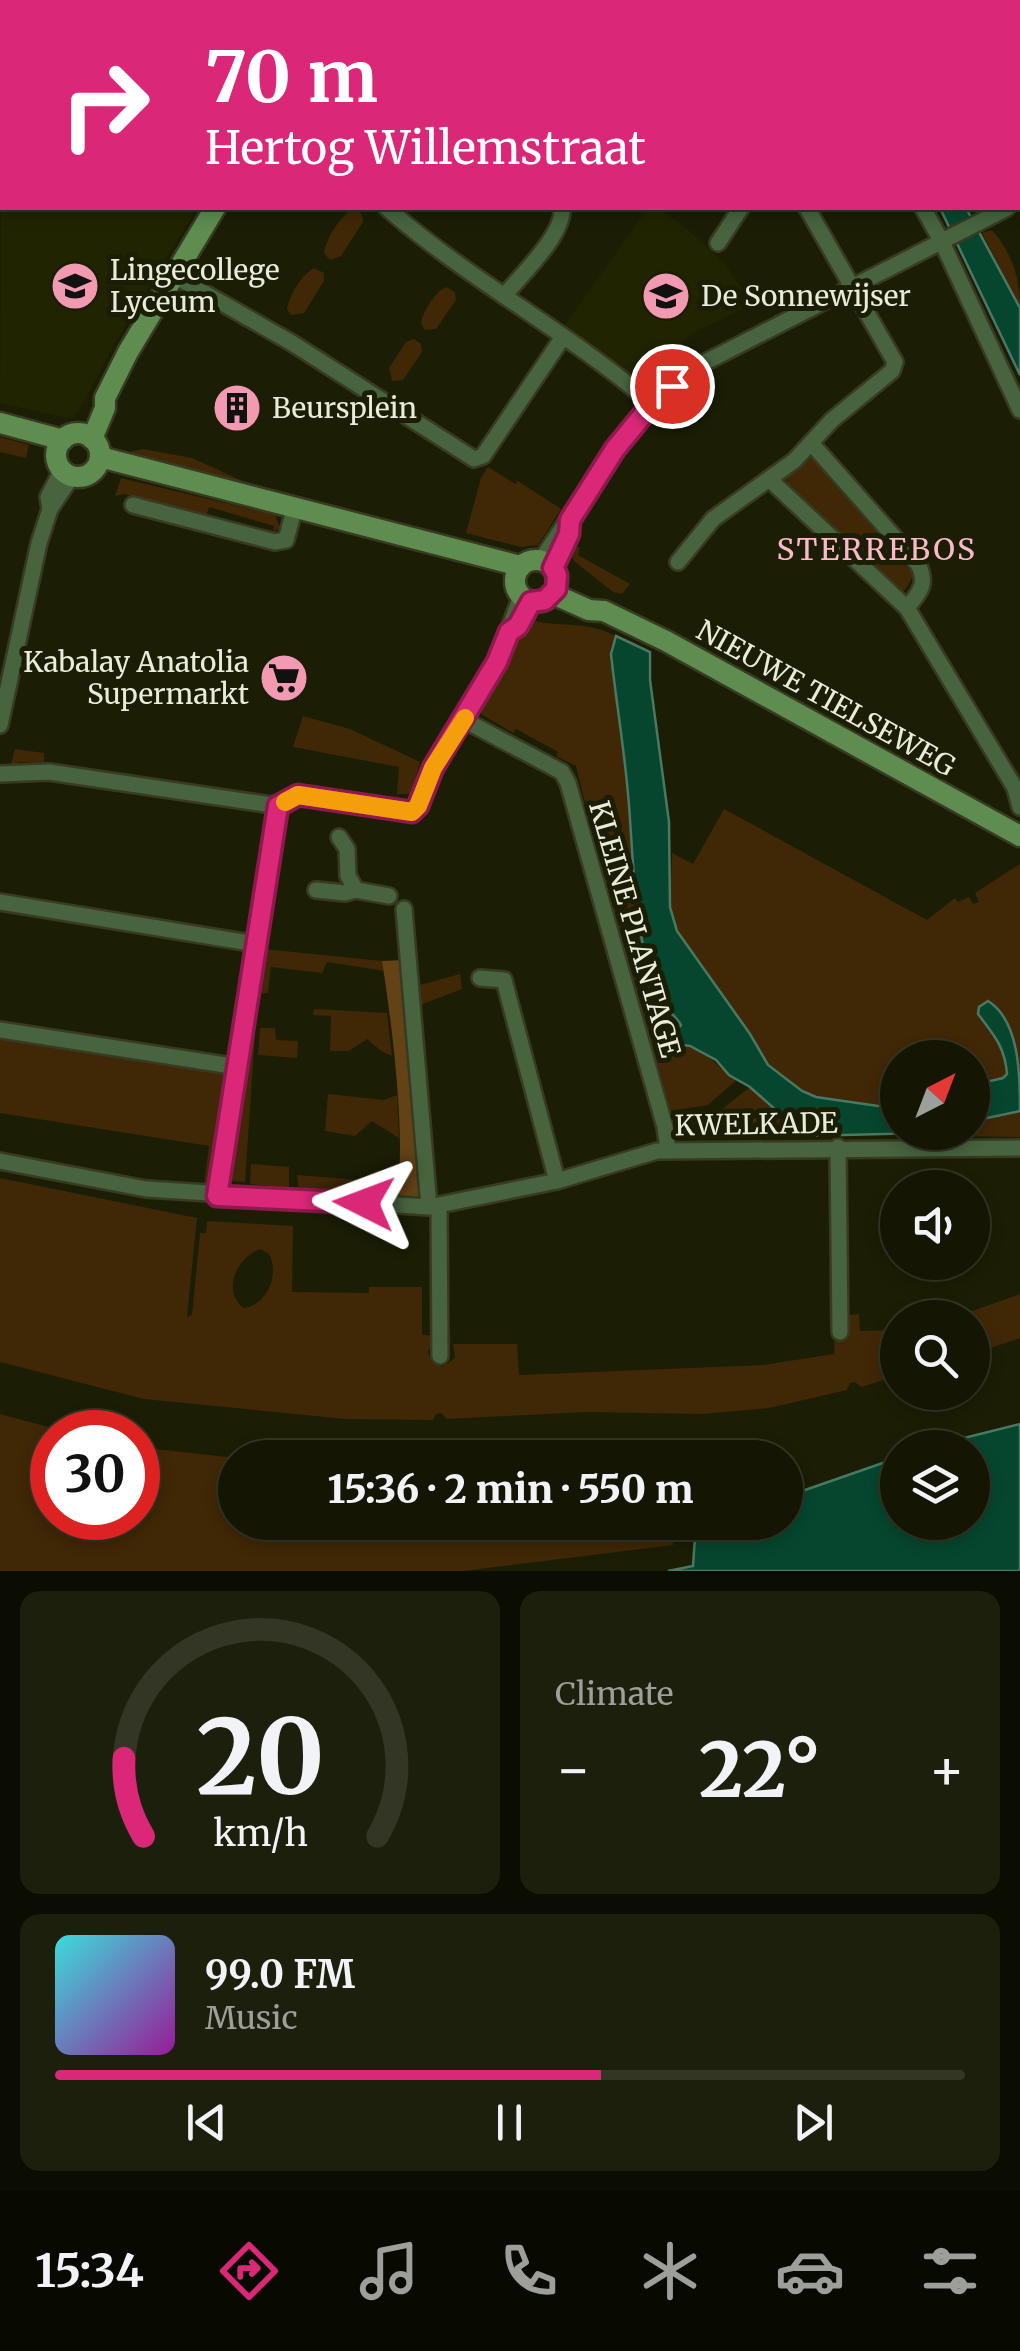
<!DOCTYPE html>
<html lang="en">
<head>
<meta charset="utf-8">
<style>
	body { margin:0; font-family:Merriweather,serif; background:#1d1f0d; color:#f1f3f6; height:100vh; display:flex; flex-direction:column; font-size:38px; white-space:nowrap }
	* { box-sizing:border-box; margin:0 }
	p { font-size:32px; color:#9d9f9a }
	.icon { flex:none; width:55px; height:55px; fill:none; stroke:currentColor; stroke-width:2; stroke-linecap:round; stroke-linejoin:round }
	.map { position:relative; height:1571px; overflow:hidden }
	.side { display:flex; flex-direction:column; gap:20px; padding:20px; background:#0b0c02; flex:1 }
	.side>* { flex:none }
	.top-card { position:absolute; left:0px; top:0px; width:1020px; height:210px; box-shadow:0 5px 15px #0003,0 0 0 2px #333525; background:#db2777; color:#fff; overflow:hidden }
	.needle { width:65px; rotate:42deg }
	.tools { position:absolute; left:880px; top:1040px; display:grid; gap:20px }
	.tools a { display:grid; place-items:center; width:110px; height:110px; border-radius:50%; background:#141603; box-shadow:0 5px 15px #0003,0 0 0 2px #333525; font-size:50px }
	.speed { position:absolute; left:30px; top:1410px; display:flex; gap:20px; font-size:50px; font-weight:700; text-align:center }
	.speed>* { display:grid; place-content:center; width:130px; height:130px; border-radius:50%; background:#141603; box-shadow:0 5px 15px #0003,0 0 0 2px #333525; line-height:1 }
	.speed .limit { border:15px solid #d22; background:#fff; color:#111 }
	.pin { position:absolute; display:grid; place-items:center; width:85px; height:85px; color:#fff; margin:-42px; border:5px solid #fff; border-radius:50%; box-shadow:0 2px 10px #0007 }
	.me { position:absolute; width:110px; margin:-55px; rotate:273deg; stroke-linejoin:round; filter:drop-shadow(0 0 8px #0008) }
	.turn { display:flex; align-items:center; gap:35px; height:210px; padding:0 40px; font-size:45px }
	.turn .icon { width:130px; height:130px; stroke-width:2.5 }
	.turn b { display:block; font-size:70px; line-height:85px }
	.big { font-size:75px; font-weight:800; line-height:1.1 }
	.side .card { flex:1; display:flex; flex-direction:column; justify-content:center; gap:15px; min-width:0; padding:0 35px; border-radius:20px; background:#1d1f0d }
	.side .dial { align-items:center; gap:0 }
	.dial svg { height:260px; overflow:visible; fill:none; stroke:#333525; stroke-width:7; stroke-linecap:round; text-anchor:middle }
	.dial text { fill:#f1f3f6; stroke:none }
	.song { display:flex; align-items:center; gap:30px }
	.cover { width:120px; height:120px; border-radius:15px; background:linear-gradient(135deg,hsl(180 70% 55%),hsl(300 70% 35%)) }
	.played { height:10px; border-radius:5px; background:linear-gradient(90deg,#db2777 60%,#333525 60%) }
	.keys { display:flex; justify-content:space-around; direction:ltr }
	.heat { display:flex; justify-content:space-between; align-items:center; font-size:55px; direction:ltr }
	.side .tiles { flex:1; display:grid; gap:20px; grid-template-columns:1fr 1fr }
	.card:last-child { grid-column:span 2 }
	.trip { position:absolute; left:218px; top:1440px; width:585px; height:100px; border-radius:50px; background:#141603; box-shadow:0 5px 15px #0003,0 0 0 2px #333525; font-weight:800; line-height:100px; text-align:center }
	.tabs { display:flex; height:160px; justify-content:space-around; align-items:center; background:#080901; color:#9d9f9a }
	.tabs .icon { width:70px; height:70px }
	.tabs .active { color:#db2777 }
	.tabs b { font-size:45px; color:#f1f3f6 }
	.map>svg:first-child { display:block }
	.built { fill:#212401 }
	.green { fill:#402706; fill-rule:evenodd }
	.forest { fill:#634216 }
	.water { fill:#06462e; stroke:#4a7862; stroke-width:2.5 }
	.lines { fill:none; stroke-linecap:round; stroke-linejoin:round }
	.street-casing { stroke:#383b22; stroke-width:20 }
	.secondary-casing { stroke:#383b22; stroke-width:25 }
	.street { stroke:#47643e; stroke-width:15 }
	.secondary { stroke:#5e8d4f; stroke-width:20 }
	.route-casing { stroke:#8e194d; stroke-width:25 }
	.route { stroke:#db2777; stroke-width:18 }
	.slow { stroke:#f59e0b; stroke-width:18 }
	.labels { text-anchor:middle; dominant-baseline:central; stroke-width:10; stroke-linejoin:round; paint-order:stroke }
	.poi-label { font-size:28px; fill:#e9ecdb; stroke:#1b1e04; text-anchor:start }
	.street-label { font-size:28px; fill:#e9ecdb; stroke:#1b1e04 }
	.neighbourhood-label { font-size:30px; letter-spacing:2.5px; fill:#fbb8ca; stroke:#1b1e04 }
</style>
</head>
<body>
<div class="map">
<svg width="1020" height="1571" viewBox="0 0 1020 1571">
	<rect width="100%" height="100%" fill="#1b1e04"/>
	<g class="built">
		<path d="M2,55V208H190L195,211L116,342L81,407L73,417H62L0,403Z"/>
		<path d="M648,208H657L686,228L725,264L752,304L693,333L636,377L564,326Z"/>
	</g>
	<g class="green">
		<path d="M353,209L362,214L363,222L341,256L330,260L324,253C326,239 340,216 353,209Z"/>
		<path d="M992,230C1012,253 1020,278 1020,308L982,233Z"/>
		<path d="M314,268L324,273V281L304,313L291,315L287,309C289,296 302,274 314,268Z"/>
		<path d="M446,287L455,292L456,300L436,329L425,330L421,324C422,312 435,292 446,287Z"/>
		<path d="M414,339L421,344L422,352L403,380L392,381L389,368L406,342Z"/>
		<path d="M0,437L29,445L26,458L0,452Z"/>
		<path d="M143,449L192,458L249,484L400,525L127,459L129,452Z"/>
		<path d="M812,455L914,575L905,590L897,593L787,485L786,479Z"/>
		<path d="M488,467L515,484L518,481L561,509L538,545L521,547L466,533L481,478Z"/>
		<path d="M121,478L275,515L280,527L273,533L274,526L209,507L206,516L124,494L115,496Z"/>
		<path d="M576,546L580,548L578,555L630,584L622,594L613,592L574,561L572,556Z"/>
		<path d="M535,621C567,628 583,620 616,636L611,648C616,697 624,745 628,794C634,854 632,957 666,1007C671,1013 677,1018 681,1025L669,1037L673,1045C712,1047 711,1068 739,1078L708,1105L671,1111L606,881L614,878L592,801L585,802L576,766L556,756L558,752L516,729L513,733L481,714L485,692L525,628Z"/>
		<path d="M303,716L350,729L420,762L412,794H397L399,767L293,747Z"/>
		<path d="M15,749L44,753V764L21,762L10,767Z"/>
		<path d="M724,809L927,920L955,898L958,902L969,897L973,904L979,902L975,893L1020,864V1074L973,1085L972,1058H898L897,1103L878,1106L816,1097L802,1091L768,1065L677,931L670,907L672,853L693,864Z"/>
		<path d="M264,949L382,961L384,971L327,962L322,973L271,967L268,993L255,994Z"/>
		<path d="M460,974L462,989L420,1005V985Z"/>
		<path d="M314,1009L387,1013L392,1056L381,1051L367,1039L349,1051H330L331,1016L313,1015Z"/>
		<path d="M260,1028H275L276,1040L298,1041L297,1058L258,1055Z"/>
		<path d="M248,1033L255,1034L245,1182L230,1181L226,1177Z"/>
		<path d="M0,1036L228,1070L209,1182L204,1184L209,1146L0,1113Z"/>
		<path d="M750,1087L805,1136L680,1137L674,1122L716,1114Z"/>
		<path d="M328,1094L384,1100L397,1095L399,1138L372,1121L355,1136L325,1131Z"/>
		<path d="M1020,1111V1137L907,1135L972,1132L973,1121Z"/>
		<path d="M251,1164L289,1167V1188L250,1184Z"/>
		<path d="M297,1175L398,1183L399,1198L299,1191Z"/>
		<path d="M0,1178L197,1218L187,1317L192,1315L200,1233H206L207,1221L293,1226L292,1292L369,1293V1287H422V1335L437,1336L428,1352L432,1362L442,1367L455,1358L453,1344H517L519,1375L763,1365L834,1354L835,1338H848L849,1315L859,1314L860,1331L897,1330V1376L861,1387L855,1382L850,1383L847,1390L769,1408L703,1414L585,1412L447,1419L441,1413L436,1414L433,1420L346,1419L144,1399L0,1362ZM260,1249L269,1254C280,1274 267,1305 244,1308C221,1291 237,1257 260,1249Z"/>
		<path d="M1020,1294V1338L973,1354L972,1318L922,1317L964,1314Z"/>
		<path d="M0,1414L67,1432H52V1518H138V1447L235,1458V1522L672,1523L673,1545L464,1571H0Z"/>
	</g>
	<path class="forest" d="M403,960L423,1200L399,1198C398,1182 400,1166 400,1150C400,1091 391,1019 382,961Z"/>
	<g class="water">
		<path d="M940,208H966L1020,308V375Z"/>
		<path d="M616,636L650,652V680L669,822L670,907L677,931L750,1034L768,1065L802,1091L816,1097L878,1106L897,1103L898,1132L923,1133L805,1136L750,1087L729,1075L716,1060L690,1046L667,1043L681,1025C677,1018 671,1013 666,1007C632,956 634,854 628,794C624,747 616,701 611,654Z"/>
		<path d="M988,1001C1020,1021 1020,1076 1020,1111L973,1121V1085L1003,1078L1007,1074C1005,1047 994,1035 978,1014L979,1007Z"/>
		<path d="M1020,1424V1571H668L693,1566L696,1523L785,1522V1497L897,1458L898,1522H972V1448L928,1447Z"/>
	</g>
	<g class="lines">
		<g class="street-casing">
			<g id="street">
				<path d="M161,0L164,2"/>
				<path d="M514,0L517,2"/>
				<path d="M874,0L875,2"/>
				<path d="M941,0V2"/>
				<path d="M723,2L724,0"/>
				<path d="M829,2L830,0"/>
				<path d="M1018,47H1020"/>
				<path d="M1018,184L1020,188"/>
				<path d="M1018,200L1020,199"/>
				<path d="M387,208C470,281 569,332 652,404"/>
				<path d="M923,208L942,242L1020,410"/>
				<path d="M718,243L741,208"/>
				<path d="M173,275L292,343L474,459L483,456L563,337"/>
				<path d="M504,296C521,275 564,235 562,208"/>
				<path d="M769,479L907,608C920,592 928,584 918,564L811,443"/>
				<path d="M133,505L275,542L286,540L293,514"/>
				<path d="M50,509L72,476"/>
				<path d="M541,560L615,449L652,404L692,369L1007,208"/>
				<path d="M678,562L713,519L794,461L832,420L892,371L895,362L807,208"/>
				<path d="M553,568L569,534L571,520"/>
				<path d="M907,608L1015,788L1020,807"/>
				<path d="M516,627L531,602"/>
				<path d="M464,720L562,772L568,783L665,1127L668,1150"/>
				<path d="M0,725L39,543L50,509L48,497L62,470"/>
				<path d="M0,774L49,772L278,806L298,795L412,812L418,806L433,768L497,661L521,596"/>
				<path d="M339,837L347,849L348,876L356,890L389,896"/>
				<path d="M316,890L345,893L356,890"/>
				<path d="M0,902L256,944"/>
				<path d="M404,909L429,1207"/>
				<path d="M480,978L504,980L557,1181"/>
				<path d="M0,1030L238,1067"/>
				<path d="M838,1147L840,1332"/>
				<path d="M0,1161L146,1189L429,1207L557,1181L657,1151L1020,1148"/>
				<path d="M217,1195L278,806"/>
				<path d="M439,1206L440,1356"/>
			</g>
		</g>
		<g class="secondary-casing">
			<g id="secondary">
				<path d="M382,2L385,0"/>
				<path d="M0,423L63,440"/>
				<circle cx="78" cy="455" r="22"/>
				<path d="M92,439L105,408V398L128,352L215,208"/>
				<path d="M100,457L520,566"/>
				<circle cx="536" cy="581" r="21"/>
				<path d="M553,594L589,610L604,611L666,641L1020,836"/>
			</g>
		</g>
		<use href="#street" class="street"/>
		<use href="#secondary" class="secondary"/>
	</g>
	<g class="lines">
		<g class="route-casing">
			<path id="route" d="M364,1203L217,1196L278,806L298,795L412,812L418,806L433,768L497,662L509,632L518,626L531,602L545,600L556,589L557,575L553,568L569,534L570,520L615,449L652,404L672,386"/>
		</g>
		<use href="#route" class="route"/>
		<path class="slow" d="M285,802L298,795L412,812L418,806L433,768L465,718"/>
	</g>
	<defs>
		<g id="school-disc" transform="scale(2.5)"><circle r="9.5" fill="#f19ab2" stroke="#1b1e04"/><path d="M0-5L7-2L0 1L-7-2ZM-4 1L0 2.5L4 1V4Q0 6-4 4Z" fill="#111"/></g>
		<g id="building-disc" transform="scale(2.5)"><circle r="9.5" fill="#f19ab2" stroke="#1b1e04"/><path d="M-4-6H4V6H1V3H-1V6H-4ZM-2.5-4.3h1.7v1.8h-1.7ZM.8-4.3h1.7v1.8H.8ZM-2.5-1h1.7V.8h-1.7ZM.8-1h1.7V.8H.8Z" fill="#111"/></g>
		<g id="supermarket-disc" transform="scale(2.5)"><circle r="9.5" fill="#f19ab2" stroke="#1b1e04"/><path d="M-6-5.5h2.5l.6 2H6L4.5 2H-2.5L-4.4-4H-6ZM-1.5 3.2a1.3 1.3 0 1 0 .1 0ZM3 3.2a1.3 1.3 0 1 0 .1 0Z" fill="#111"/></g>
	</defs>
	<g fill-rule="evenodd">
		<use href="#school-disc" x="75" y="286"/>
		<use href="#school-disc" x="666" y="296"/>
		<use href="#building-disc" x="237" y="408"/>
		<use href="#supermarket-disc" x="284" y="678"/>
	</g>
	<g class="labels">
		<g class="poi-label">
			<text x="110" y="270">Lingecollege<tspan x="110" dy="32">Lyceum</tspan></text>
			<text x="701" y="296">De Sonnewijser</text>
			<text x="272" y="408">Beursplein</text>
			<text x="249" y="662" text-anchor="end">Kabalay Anatolia<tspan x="249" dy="32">Supermarkt</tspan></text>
		</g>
		<g class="street-label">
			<text transform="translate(826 698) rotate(29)">NIEUWE TIELSEWEG</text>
			<text transform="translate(635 929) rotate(74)">KLEINE PLANTAGE</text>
			<text transform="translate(756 1124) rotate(-1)">KWELKADE</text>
		</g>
		<g class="neighbourhood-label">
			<text x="877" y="549">STERREBOS</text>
		</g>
	</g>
</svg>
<div class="tools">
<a><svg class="needle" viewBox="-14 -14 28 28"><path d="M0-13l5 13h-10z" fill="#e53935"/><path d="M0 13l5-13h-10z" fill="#9d9f9a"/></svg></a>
<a><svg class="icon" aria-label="sound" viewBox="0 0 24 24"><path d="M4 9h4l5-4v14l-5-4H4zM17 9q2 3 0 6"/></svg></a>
<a><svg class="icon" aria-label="search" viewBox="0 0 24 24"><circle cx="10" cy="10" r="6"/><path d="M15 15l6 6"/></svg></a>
<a><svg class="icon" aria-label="layers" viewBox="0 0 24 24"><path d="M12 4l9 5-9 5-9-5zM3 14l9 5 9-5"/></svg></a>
</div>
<div class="speed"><div class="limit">30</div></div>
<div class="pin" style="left:672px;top:386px;background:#d93025"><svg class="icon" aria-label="arrive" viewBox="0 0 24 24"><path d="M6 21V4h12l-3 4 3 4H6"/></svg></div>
<svg class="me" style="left:364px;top:1203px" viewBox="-20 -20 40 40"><path d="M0-17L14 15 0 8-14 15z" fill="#db2777" stroke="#fff" stroke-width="4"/></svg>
<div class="trip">15:36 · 2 min · 550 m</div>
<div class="top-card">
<div class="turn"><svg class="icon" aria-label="right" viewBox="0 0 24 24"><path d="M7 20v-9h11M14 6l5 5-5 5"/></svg><div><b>70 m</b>Hertog Willemstraat</div></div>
</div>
</div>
<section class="side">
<div class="tiles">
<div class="card dial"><svg viewBox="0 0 100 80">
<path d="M14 69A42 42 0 1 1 86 69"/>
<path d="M14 69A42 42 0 0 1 8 45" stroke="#db2777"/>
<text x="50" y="56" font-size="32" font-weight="700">20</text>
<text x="50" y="72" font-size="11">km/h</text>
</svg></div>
<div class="card"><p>Climate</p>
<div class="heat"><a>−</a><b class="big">22°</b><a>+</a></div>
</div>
<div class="card">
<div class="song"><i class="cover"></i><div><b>99.0 FM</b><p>Music</p></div></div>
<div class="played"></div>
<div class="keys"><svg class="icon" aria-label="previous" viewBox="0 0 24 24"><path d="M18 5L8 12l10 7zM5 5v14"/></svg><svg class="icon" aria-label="pause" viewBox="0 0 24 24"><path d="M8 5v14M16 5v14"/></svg><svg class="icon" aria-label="next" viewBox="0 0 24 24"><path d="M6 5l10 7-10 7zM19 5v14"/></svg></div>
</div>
</div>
</section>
<nav class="tabs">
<b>15:34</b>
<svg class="icon active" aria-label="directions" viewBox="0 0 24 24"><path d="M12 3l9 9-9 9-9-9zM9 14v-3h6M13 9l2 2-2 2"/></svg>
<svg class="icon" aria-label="music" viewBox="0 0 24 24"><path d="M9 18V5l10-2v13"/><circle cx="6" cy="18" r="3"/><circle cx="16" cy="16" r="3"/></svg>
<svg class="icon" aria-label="phone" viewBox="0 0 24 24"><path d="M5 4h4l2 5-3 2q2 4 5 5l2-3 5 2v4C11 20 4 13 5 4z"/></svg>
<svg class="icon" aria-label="climate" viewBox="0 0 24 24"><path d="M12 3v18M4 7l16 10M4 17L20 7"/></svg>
<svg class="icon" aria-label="car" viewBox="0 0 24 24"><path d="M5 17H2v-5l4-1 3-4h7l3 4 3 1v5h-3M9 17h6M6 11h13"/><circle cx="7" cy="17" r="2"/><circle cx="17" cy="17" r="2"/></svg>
<svg class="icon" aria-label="filters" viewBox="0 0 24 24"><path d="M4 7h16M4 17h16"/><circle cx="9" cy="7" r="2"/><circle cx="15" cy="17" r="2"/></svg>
</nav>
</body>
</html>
